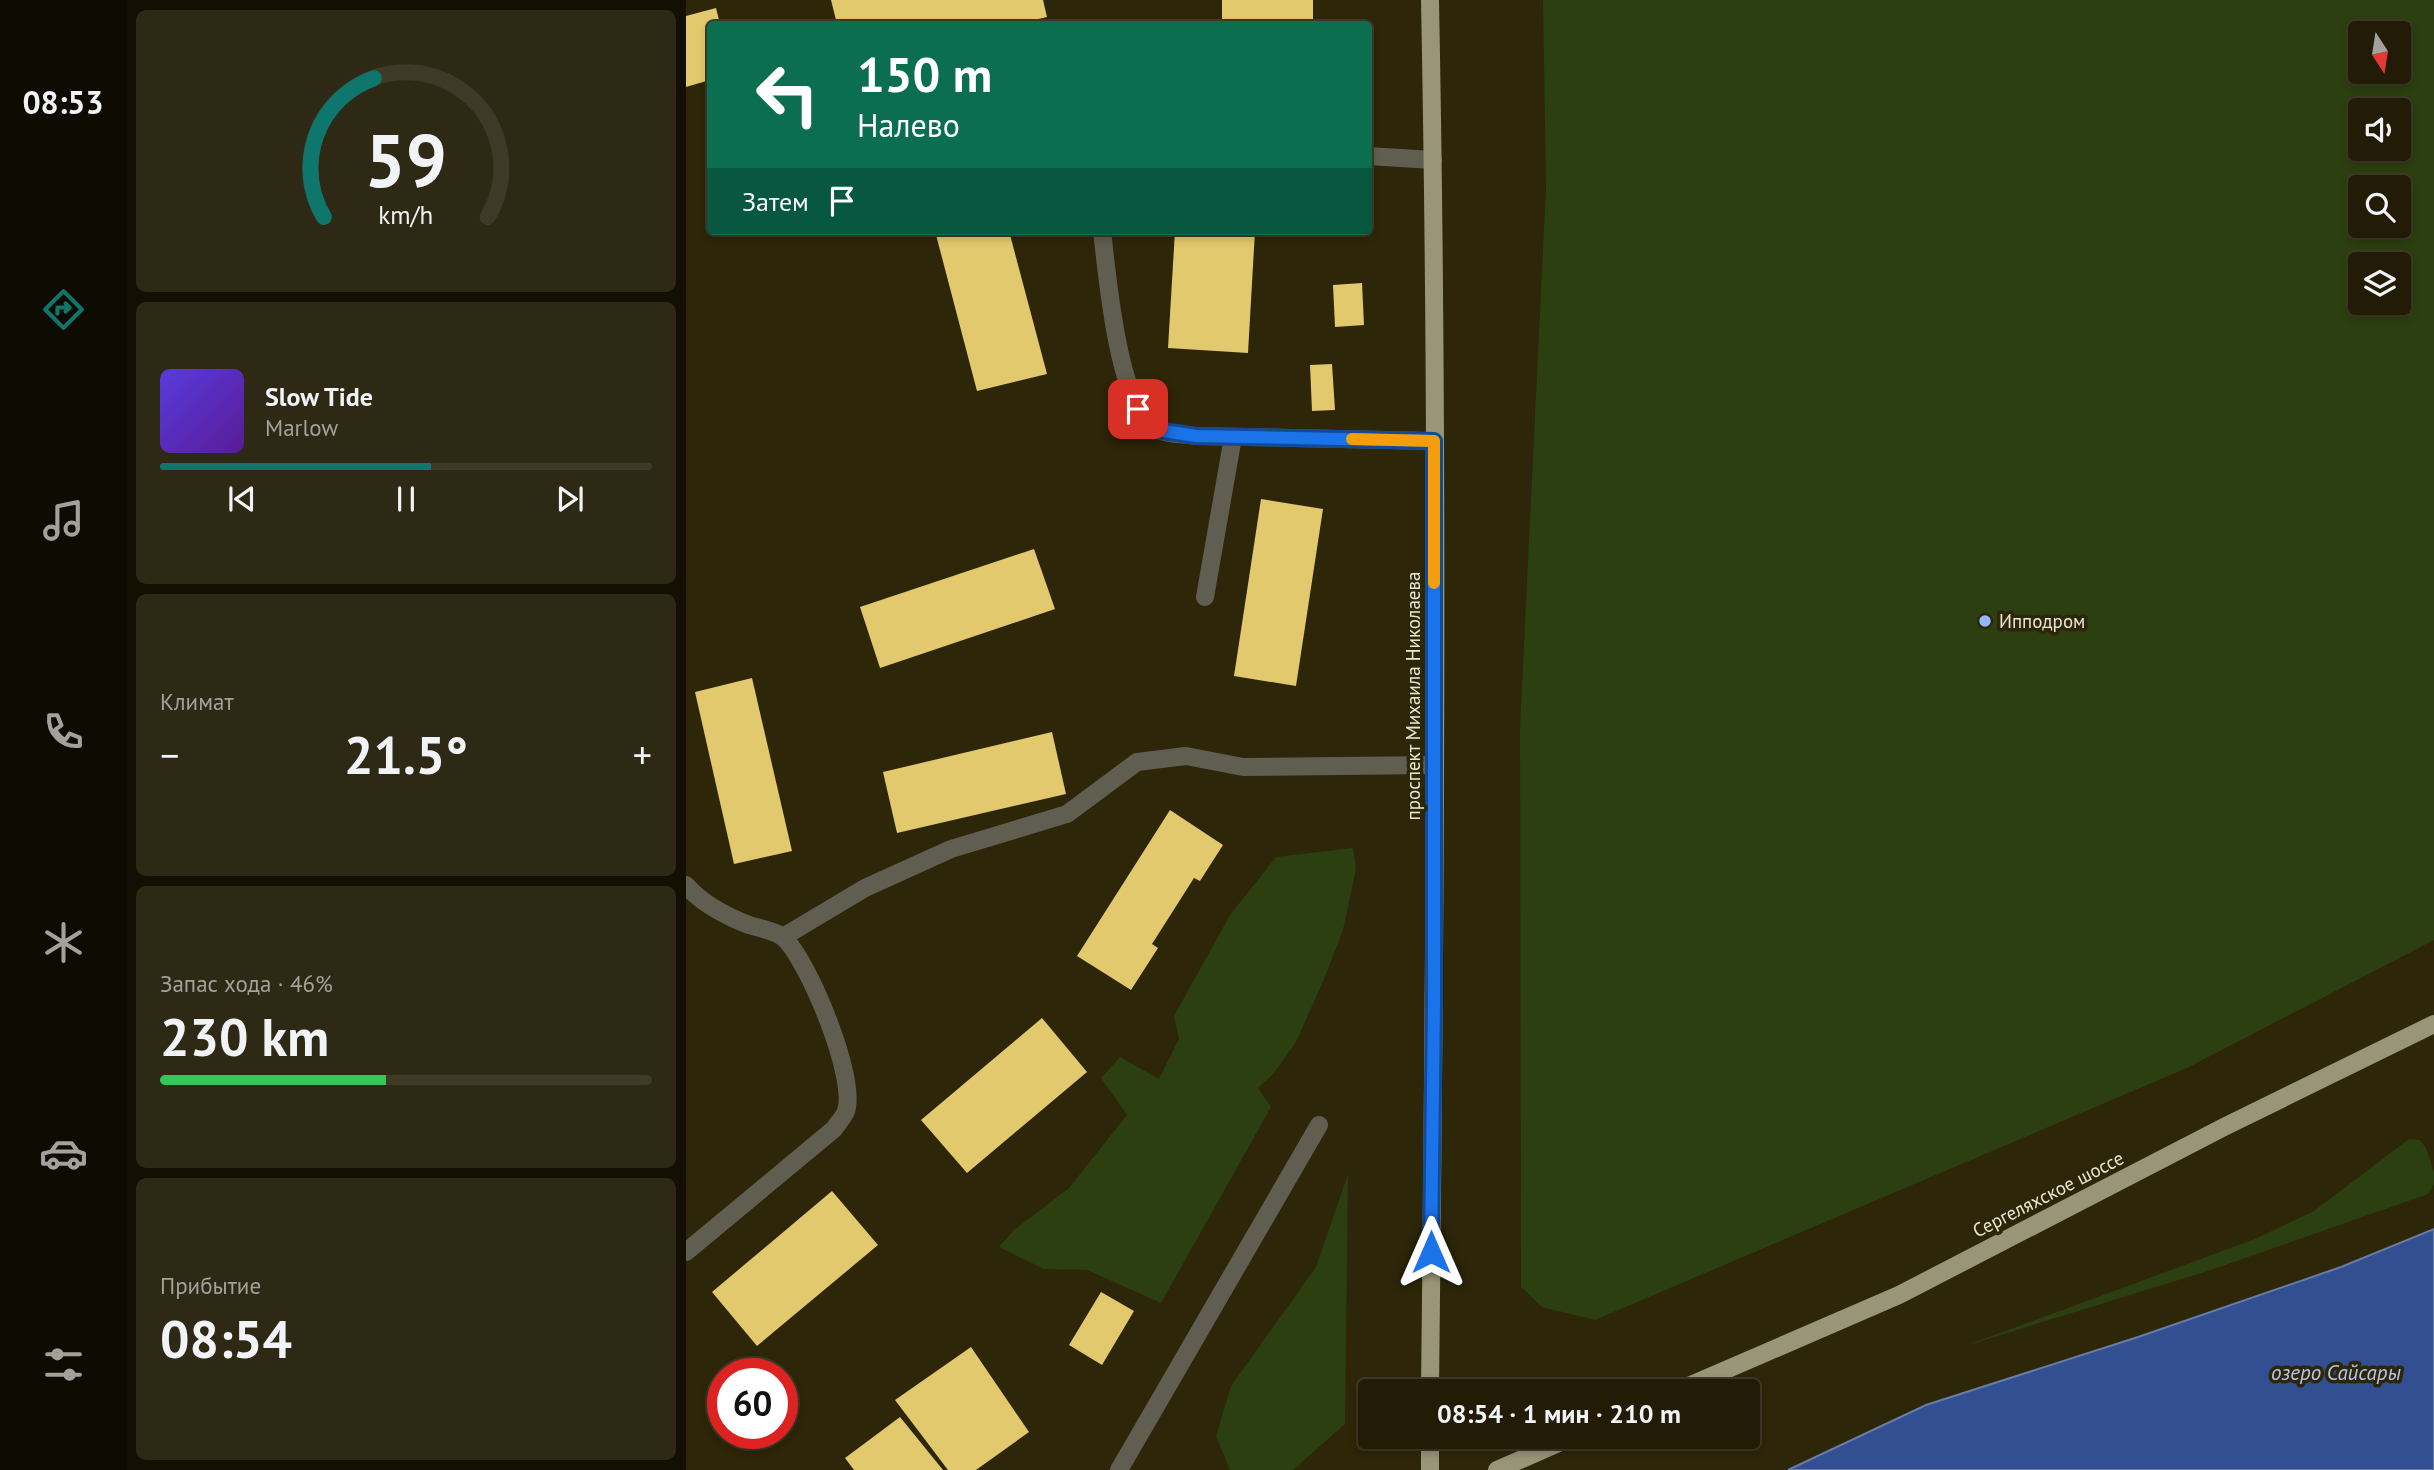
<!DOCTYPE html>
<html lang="ru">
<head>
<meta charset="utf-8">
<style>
	body { margin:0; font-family:"PT Sans",sans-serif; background:#2e2914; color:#f1f3f6; height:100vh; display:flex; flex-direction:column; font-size:26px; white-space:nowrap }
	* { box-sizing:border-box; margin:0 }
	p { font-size:23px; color:#a2a19b }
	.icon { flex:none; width:38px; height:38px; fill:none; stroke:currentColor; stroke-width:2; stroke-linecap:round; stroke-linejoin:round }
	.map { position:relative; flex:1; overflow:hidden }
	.sheet { display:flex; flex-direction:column; gap:10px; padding:10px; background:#130f03; width:560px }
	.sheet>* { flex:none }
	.top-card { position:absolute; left:21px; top:21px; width:665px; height:214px; border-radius:7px; box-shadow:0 4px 10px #0003,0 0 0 2px #3f3a28; background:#0b6e4f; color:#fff; overflow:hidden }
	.needle { width:46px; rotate:168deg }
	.tools { position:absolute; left:1662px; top:21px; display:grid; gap:14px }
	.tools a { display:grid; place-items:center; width:63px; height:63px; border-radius:7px; background:#221c06; box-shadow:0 4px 10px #0003,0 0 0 2px #3f3a28; font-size:35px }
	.speed { position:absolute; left:21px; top:1358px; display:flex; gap:14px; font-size:35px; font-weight:700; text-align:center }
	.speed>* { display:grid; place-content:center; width:91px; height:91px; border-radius:50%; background:#221c06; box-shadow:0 4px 10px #0003,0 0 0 2px #3f3a28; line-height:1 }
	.speed .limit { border:10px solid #d22; background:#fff; color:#111 }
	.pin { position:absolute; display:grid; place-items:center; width:60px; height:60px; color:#fff; margin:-30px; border-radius:14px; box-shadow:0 4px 10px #0006 }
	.me { position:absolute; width:77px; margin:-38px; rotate:0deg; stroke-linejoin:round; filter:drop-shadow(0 0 5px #0008) }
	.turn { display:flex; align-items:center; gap:24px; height:147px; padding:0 35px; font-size:32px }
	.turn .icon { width:91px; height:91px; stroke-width:2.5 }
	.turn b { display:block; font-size:49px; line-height:60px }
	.then { display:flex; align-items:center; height:66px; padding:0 35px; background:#0003; gap:14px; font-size:26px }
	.big { font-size:52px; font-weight:700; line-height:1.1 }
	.sheet .tile { flex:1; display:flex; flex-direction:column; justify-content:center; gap:10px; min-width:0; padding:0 24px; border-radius:10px; background:#2e2914 }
	.sheet .dial { align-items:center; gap:0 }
	.dial svg { height:182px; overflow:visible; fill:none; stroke:#3f3a28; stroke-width:7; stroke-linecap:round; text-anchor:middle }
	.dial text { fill:#f1f3f6; stroke:none }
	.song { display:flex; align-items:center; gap:21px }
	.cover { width:84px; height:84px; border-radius:10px; background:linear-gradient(135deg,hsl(250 70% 55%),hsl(270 70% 35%)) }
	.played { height:7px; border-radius:4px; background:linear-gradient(90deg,#0f766e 55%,#3f3a28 55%) }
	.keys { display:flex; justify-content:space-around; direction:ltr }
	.heat { display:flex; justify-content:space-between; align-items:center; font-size:38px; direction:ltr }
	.charge { height:10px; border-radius:5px; background:linear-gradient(90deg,#34c759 46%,#3f3a28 0) }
	.trip { position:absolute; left:672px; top:1379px; width:402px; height:70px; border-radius:7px; background:#221c06; box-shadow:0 4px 10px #0003,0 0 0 2px #3f3a28; font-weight:700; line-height:70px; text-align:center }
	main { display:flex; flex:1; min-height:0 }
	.tabs { display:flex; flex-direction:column; width:126px; justify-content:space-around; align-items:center; background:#0e0b02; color:#a2a19b }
	.tabs .icon { width:49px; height:49px }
	.tabs .selected { color:#0f766e }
	.tabs b { font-size:32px; color:#f1f3f6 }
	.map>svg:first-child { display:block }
	.green { fill:#2c3f10; fill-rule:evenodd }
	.water { fill:#324f92; stroke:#697ca6; stroke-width:2 }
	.building { fill:#e2c96d }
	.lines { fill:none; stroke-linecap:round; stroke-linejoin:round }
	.minor { stroke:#605e50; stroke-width:18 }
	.major { stroke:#999579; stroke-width:18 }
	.route-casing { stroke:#114b97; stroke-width:18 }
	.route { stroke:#1a73e8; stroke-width:12 }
	.slow { stroke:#f59e0b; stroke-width:12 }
	.poi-dot { fill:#91b8fd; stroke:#2d2608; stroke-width:2.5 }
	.labels { text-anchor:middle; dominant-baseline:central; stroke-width:7; stroke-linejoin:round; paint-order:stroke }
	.poi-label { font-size:19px; fill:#eae6d5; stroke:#2d2608; text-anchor:start }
	.street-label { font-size:19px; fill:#eae6d5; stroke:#2d2608 }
	.water-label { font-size:21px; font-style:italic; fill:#b3c6ed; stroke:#2d2608 }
</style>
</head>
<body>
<main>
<nav class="tabs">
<b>08:53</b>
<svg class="icon selected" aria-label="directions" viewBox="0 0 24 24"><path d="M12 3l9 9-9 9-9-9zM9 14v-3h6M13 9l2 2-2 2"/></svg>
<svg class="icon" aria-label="music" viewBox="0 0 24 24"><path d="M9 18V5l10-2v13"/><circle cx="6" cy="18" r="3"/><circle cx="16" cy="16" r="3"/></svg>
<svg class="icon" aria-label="phone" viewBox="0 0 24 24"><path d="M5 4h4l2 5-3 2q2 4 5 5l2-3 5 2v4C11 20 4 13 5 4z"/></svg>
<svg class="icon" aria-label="climate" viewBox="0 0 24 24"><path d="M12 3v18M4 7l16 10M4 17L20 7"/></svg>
<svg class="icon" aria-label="car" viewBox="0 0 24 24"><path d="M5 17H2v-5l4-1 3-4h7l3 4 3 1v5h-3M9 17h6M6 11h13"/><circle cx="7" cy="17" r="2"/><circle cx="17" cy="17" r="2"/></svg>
<svg class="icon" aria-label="filters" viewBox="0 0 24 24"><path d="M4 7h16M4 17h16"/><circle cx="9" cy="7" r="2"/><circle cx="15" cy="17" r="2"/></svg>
</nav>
<section class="sheet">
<div class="tile dial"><svg viewBox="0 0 100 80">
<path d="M14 69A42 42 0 1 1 86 69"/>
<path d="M14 69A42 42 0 0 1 36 8" stroke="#0f766e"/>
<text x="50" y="56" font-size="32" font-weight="700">59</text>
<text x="50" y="72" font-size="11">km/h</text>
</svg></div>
<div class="tile">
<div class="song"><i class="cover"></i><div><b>Slow Tide</b><p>Marlow</p></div></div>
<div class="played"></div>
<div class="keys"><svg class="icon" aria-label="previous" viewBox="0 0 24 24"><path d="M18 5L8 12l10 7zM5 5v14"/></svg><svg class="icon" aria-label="pause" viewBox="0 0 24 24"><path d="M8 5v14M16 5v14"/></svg><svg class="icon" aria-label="next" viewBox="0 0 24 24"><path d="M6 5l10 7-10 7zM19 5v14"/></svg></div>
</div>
<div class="tile"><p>Климат</p>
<div class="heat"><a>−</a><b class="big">21.5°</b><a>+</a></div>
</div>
<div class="tile"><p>Запас хода · 46%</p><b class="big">230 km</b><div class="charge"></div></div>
<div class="tile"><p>Прибытие</p><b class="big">08:54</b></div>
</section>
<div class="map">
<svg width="1748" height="1470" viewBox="0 0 1748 1470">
	<rect width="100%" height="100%" fill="#2d2608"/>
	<g class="green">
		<path d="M857,0H1748V940L1501,1068L909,1320L856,1307L835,1287L834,728L860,187ZM1675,33H1713V72H1675ZM1675,110H1713V149H1675ZM1675,187H1713V226H1675ZM1675,264H1713V303H1675Z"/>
		<path d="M667,848L670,869L657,930L638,979L610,1042L588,1073L572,1088L585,1107L475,1303L401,1270L358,1269L313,1247L328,1230L383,1188L441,1115L415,1078L434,1057L473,1079L493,1039L488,1016L544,915L590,857Z"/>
		<path d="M1723,1139L1734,1140L1740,1148L1748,1172V1184L1742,1194L1525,1270L1276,1347L1569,1239L1628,1211Z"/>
		<path d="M662,1174L659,1424L607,1470H544L530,1436L545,1386L630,1267Z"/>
	</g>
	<path class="water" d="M1748,1229V1470H1102L1240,1405L1452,1337L1655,1267Z"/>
	<g class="building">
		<path d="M145,0H357L361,17L331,24H151Z"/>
		<rect x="536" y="0" width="91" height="24"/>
		<path d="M30,8L34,24H24V80L0,87V16Z"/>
		<path d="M249,231H323L361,374L291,391Z"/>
		<path d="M489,231H569L562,353L482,348Z"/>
		<path d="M676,283L678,325L649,327L647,285Z"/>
		<path d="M646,364L649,410L626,411L624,365Z"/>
		<path d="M575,499L637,509L610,686L548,676Z"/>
		<path d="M348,549L369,609L194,668L174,607Z"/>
		<path d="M66,678L106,851L48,864L9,692Z"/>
		<path d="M366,732L380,794L211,833L197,772Z"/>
		<path d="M484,810L537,845L514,881L508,878L466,944L472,948L445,990L391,956Z"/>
		<path d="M356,1018L401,1072L281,1173L235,1120Z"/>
		<path d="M146,1191L192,1245L71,1346L26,1292Z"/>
		<path d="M415,1292L448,1311L416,1365L383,1345Z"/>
		<path d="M285,1347L343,1432L290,1470H262L209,1400Z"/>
		<path d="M214,1417L257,1470H168L159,1458Z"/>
	</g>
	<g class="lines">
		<g class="minor">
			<path d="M682,156L747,160"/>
			<path d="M416,231C421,272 432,413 472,430C483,435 499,434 510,436L748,441"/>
			<path d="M519,597L547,437"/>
			<path d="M0,885C16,904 40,916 63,925C73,928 90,931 98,938C123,962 171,1078 160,1111C158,1117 151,1124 148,1129L0,1252"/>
			<path d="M97,937L179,888L265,849L381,814L451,762L500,756L557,767L748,765"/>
			<path d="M433,1470L633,1125"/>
		</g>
		<g class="major">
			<path d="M744,1391C749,928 753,464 744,0"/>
			<path d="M991,1391L1213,1295L1538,1127L1748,1024"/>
			<path d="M744,1437V1470"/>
			<path d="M811,1470L886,1437"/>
		</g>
	</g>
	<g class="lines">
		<g class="route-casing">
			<path id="route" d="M452,409L471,430L510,436L748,441V1002L745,1252"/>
		</g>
		<use href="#route" class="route"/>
		<path class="slow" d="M666,439L748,441V583"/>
	</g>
	<circle class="poi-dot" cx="1299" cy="621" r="7"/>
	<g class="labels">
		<g class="poi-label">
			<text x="1313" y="621">Ипподром</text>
		</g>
		<g class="street-label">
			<text transform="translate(727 696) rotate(-90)">проспект Михаила Николаева</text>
			<text transform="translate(1362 1194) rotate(-27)">Сергеляхское шоссе</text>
		</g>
		<g class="water-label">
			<text x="1650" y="1372">озеро Сайсары</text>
		</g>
	</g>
</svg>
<div class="tools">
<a><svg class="needle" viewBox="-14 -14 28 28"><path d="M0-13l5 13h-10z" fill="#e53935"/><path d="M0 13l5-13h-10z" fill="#a2a19b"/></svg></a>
<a><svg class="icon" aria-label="sound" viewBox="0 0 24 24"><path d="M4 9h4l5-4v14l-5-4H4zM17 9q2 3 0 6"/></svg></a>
<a><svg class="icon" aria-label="search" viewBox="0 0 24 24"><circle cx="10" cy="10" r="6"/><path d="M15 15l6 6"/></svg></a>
<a><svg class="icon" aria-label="layers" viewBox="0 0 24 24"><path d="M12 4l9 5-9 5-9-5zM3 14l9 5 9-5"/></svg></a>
</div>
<div class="speed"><div class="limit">60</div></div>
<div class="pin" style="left:452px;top:409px;background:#d93025"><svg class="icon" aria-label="arrive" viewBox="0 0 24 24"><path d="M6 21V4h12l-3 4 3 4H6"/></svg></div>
<svg class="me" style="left:745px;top:1252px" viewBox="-20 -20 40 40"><path d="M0-17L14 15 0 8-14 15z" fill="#1a73e8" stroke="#fff" stroke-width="4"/></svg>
<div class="trip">08:54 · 1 мин · 210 m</div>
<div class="top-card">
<div class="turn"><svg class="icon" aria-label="left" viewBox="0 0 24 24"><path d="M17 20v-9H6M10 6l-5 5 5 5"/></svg><div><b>150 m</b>Налево</div></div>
<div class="then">Затем<svg class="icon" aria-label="arrive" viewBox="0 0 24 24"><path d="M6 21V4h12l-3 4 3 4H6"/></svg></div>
</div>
</div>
</main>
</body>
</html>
